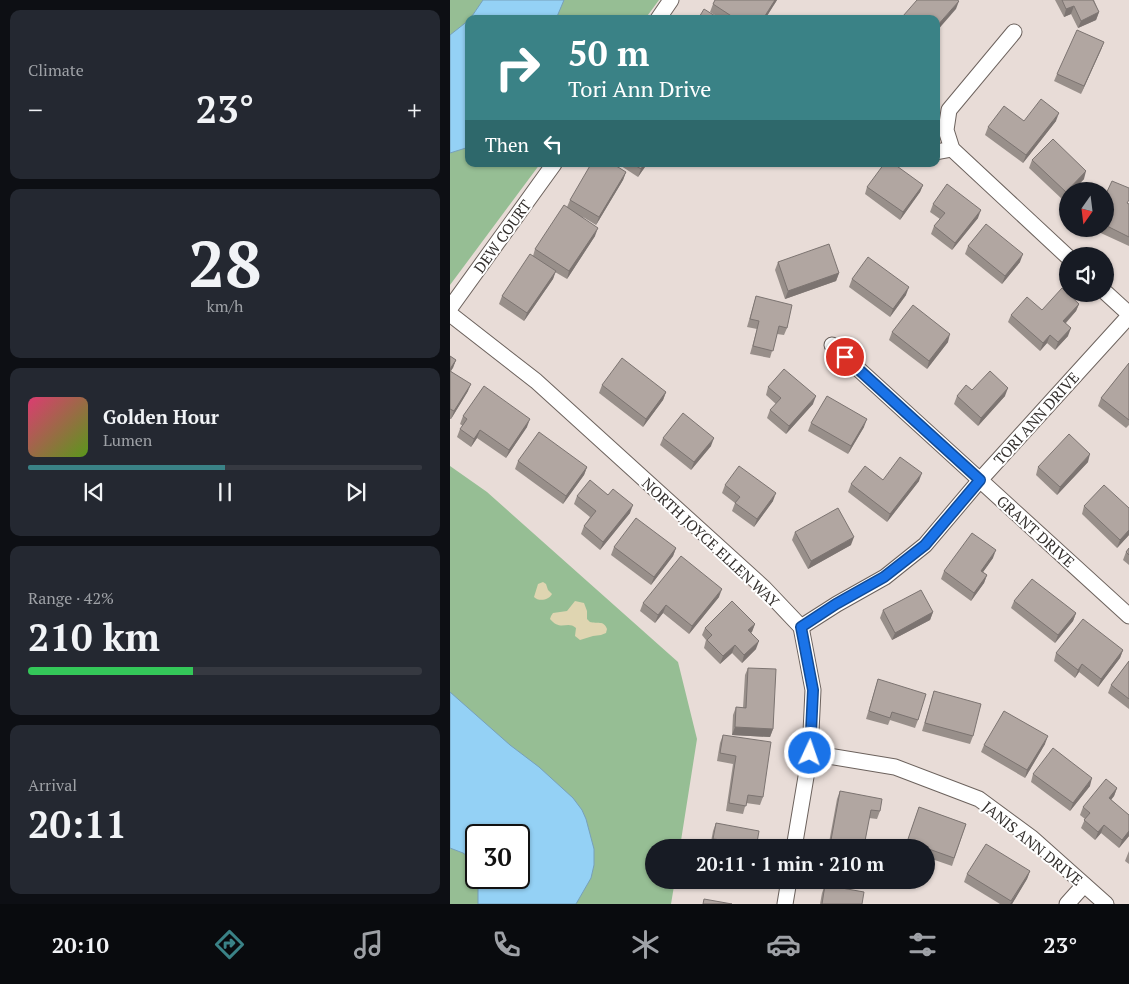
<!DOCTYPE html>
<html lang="en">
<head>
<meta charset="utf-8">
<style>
	body { margin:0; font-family:"PT Serif",serif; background:#242831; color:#f1f3f6; height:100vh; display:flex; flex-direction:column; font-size:19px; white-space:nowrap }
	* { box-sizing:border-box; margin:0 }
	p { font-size:16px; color:#9ea1a6 }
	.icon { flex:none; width:28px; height:28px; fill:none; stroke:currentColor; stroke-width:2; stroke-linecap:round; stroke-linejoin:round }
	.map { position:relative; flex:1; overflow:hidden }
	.sheet { display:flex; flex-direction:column; gap:10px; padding:10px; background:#0d0f14; width:450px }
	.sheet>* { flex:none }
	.banner { position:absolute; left:15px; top:15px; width:475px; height:152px; border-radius:10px; box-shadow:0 1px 4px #0004; background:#3a8286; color:#fff; overflow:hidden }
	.needle { width:32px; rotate:194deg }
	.controls { position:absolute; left:609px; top:182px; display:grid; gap:10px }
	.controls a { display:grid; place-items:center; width:55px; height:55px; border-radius:50%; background:#171b24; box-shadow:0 1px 4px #0004; font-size:25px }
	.speed { position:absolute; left:15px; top:824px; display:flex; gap:10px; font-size:25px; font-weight:700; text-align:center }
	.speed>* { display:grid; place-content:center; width:65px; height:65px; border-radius:50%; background:#171b24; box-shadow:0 1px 4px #0004; line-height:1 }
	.speed .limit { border:2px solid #111; border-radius:8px; background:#fff; color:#111 }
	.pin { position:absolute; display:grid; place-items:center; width:42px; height:42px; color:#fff; margin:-21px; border:2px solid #fff; border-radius:50%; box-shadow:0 1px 5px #0007 }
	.me { position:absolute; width:55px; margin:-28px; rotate:3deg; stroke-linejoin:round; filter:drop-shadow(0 0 4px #0008) }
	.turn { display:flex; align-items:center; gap:18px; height:105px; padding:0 20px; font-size:22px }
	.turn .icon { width:65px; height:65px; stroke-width:2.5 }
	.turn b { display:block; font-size:35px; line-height:42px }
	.then { display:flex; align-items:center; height:48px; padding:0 20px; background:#0003; gap:10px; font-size:19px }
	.big { font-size:38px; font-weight:700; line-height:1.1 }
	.sheet .tile { flex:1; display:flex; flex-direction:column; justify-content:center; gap:8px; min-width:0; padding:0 18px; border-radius:10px; background:#242831 }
	.sheet .dial { align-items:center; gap:0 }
	.dial b { font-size:65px; line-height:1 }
	.song { display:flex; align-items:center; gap:15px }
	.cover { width:60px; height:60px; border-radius:8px; background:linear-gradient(135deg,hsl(340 70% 55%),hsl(90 70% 35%)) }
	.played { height:5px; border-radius:2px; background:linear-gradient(90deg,#3a8286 50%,#363941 50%) }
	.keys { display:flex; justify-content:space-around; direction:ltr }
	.heat { display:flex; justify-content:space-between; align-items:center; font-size:28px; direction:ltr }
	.charge { height:8px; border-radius:4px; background:linear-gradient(90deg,#34c759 42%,#363941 0) }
	.trip { position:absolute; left:195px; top:839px; width:290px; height:50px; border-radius:25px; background:#171b24; box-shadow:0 1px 4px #0004; font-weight:700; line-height:50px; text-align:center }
	.tab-bar { display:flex; height:80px; justify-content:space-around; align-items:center; background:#090b0e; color:#9ea1a6 }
	.tab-bar .icon { width:35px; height:35px }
	.tab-bar .active { color:#3a8286 }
	.tab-bar b { font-size:22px; color:#f1f3f6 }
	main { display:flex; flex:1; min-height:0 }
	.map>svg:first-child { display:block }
	.green { fill:#96be94; fill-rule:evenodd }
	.sand { fill:#dfd5b1 }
	.water { fill:#94d1f5; stroke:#77a0b9 }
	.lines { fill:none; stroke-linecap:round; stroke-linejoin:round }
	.minor-casing { stroke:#6c625d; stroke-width:17 }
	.minor { stroke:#fff; stroke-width:15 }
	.wall { fill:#988f8a }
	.shaded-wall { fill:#7c7471 }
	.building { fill:#b1a6a1; stroke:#7c7471 }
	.route-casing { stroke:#114b97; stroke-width:12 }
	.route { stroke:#1a73e8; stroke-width:9 }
	.labels { text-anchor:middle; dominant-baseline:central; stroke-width:4; stroke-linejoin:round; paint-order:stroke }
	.street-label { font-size:15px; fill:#332f2d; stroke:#fff }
</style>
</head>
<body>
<main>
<section class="sheet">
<div class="tile"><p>Climate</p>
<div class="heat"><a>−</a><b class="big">23°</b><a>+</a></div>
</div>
<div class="tile dial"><b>28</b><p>km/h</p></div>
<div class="tile">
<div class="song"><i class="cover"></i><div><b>Golden Hour</b><p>Lumen</p></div></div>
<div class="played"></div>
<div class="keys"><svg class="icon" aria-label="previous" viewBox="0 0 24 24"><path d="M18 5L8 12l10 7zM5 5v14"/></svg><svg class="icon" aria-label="pause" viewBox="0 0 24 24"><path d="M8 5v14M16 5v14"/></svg><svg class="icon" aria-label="next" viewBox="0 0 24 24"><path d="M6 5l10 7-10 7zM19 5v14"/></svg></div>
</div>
<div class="tile"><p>Range · 42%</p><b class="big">210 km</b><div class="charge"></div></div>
<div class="tile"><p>Arrival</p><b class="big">20:11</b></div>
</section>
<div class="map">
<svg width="679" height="904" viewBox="0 0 679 904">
	<rect width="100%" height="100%" fill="#e8dcd7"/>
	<g class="green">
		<path d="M0,0H209L195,19H19V164H90L0,285Z"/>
		<path d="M0,466L37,492L228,662L247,739L230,847L204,848V880H225L221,904H0ZM26,835H69V878H26Z"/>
	</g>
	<g class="sand">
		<path d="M93,582L96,584L98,590L102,594C99,600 89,602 84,597L88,584Z"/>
		<path d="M125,601L134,603L137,611V619L140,622C147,624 154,620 157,629L156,633L151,635L143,636L130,640L125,636L126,628C117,620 111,632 100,619L101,616L103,613L117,611Z"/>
	</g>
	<g class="water">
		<path d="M33,0H114L106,19H20Z"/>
		<path d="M19,20V147L0,153V35Z"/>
		<path d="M0,692L60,745L89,767L123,798L132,810L136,819L144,849V865L141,878L126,904H28V878H69V835H26V862L13,853L0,848Z"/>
	</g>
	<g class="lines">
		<g class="minor-casing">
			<g id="minor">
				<path d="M208,19L221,0"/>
				<path d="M564,32L499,110L496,130L502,149L618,257"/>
				<path d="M486,152L502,149"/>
				<path d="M655,292L679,314"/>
				<path d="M0,308L104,164"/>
				<path d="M0,314L86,381L314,588L351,627L363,690L360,753L344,848"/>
				<path d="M382,345L679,616"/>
				<path d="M351,627L387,604L435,577L475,545L530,480L679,316"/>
				<path d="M360,753L445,767L529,799L582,838L656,904"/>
				<path d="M335,904L339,880"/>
				<path d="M617,904L634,885"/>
			</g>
		</g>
		<use href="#minor" class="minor"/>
	</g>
	<g class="wall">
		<path d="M265,0H327L315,19H271L260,12L263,4Z"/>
		<path d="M605,0H644L649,12L646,20L628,28L621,14L614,17Z"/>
		<path d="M654,42L631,94L604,81L607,74Z"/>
		<path d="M574,121H606L573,163L535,135L538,127Z"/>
		<path d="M582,160L634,179L622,191H618L613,200L579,168Z"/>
		<path d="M168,164H197L188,177Z"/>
		<path d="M176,172L173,180L146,225L133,217L145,236L117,279L105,272L103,279L74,321L49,304L52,296L83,256L85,249L117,207L120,200Z"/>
		<path d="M473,185L470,192L450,220L415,194L417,187Z"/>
		<path d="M655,196L679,204V246L642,229H655Z"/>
		<path d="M483,204L528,218L502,250L481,234L484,226L490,219L480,212Z"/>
		<path d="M518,246L570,262L552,284L515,254Z"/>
		<path d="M328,262L389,273L386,281L335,299L325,270Z"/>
		<path d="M402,279L456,295L440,317L399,287Z"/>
		<path d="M306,296L337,328L334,335L327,334L320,358L300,354L307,329L297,327Z"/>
		<path d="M629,304L626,311L616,323L618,336L605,350L597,343L590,351L558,322L561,315Z"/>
		<path d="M442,332L498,342L477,369L439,340Z"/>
		<path d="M0,356L6,360L1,371L18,391L1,419H0Z"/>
		<path d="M679,363V425L676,428L648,406L651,398Z"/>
		<path d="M152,385L216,392L213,400L193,427L149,393Z"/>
		<path d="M318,387L363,404L336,434L317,418L320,410L326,404L316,395Z"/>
		<path d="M522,390L555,396L528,426L504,404L507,396Z"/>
		<path d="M13,416L77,427L56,458L27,438L21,447L7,437L10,429L13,426L10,424Z"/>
		<path d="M361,423L414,427L398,454L358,431Z"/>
		<path d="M213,438L261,446L241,470L210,445Z"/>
		<path d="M68,461L137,467L134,475L113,504L65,469Z"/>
		<path d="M638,462L607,495L586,475L588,467Z"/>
		<path d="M433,480L469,481L437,522L398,492L401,484Z"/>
		<path d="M275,485L323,501L304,527L282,511L285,503L272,493Z"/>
		<path d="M158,495L180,513L150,550L131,534L134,526L140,517L124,504L127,496Z"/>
		<path d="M634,506L679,508V535L667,548L632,514Z"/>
		<path d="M345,532L401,545L358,569L342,540Z"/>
		<path d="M164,547L226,548L223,556L201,585L161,555Z"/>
		<path d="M679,548V565L673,560L676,552Z"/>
		<path d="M543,558L533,572L537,575L534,583L521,601L491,579L494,571Z"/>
		<path d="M269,597L239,634L213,613L205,623L190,611L193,603Z"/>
		<path d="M564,601L626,613L623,621L605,643L561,608Z"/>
		<path d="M433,610L483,612L480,620L442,640L430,618Z"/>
		<path d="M305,624L301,633L306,649L292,663L282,653L270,664L254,648L256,640L252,635L255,628Z"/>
		<path d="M673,650L670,658L648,687L629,672L625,678L604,661L606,653Z"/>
		<path d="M679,661V709L658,693L661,685Z"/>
		<path d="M298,668L323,729L320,737L282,735L283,715L286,707L293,708L295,675Z"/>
		<path d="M428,679L468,720L465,728L440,720L438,725L416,719Z"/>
		<path d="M484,691L523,736L520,744L472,731Z"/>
		<path d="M273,735L313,797L310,805L296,803L293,814L276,811L283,764L267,761L270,743Z"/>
		<path d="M595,744L575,778L531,752L534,745Z"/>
		<path d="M583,774L640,786L620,811L581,782Z"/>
		<path d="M667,788L664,796L661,800L679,815V836L669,848L651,833L645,840L631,828L635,819L630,815L633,807Z"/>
		<path d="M390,791L430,811L427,819L419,818L414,848H378L387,799Z"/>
		<path d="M469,807L516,824L502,866L476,857V848H455Z"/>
		<path d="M266,823L306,848H267L260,847L263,831Z"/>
		<path d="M679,851V864L675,861Z"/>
		<path d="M580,871L577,879L562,904H550L514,882L517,874Z"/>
		<path d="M275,880H301L298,888L274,884Z"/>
		<path d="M375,885L412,904H370L372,893Z"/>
	</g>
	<g class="shaded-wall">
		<path d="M325,0H327L315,19H313Z"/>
		<path d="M509,1L506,9L486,32V27Z"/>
		<path d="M624,6L621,14L614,17L616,9Z"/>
		<path d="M649,12L646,20L628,28L631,21Z"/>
		<path d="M654,42L651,50L631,94L634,86Z"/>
		<path d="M609,113L606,121L573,163L576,155Z"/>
		<path d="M194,164H197L188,177L191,169Z"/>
		<path d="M636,171L634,179L622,191H618V196L613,200L616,192Z"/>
		<path d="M176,172L173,180L146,225L149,217Z"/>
		<path d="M473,185L470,192L450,220L453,212Z"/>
		<path d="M531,210L528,218L502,250L505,243Z"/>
		<path d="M148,228L145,236L117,279L119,271Z"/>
		<path d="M573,254L570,262L552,284L555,276Z"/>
		<path d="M106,271L103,279L74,321L77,313Z"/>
		<path d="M389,273L386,281L335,299L338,291Z"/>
		<path d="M459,287L456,295L440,317L443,309Z"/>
		<path d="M629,304L626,311L610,329L613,321Z"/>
		<path d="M621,328L618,336L605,350L608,342Z"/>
		<path d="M500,334L498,342L477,369L479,361Z"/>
		<path d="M600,335L597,343L590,351L593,343Z"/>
		<path d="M6,360L3,368L0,372V369Z"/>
		<path d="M21,384L18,391L1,419L4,411Z"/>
		<path d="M558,388L555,396L528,426L531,418Z"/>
		<path d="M216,392L213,400L193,427L196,419Z"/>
		<path d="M366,396L363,404L336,434L339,426Z"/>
		<path d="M80,419L77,427L56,458L59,450Z"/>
		<path d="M417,419L414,427L398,454L401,446Z"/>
		<path d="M30,430L27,438L21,447L24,439Z"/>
		<path d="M264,438L261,446L241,470L244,462Z"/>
		<path d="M640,454L638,462L607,495L610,487Z"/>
		<path d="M137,467L134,475L113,504L116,496Z"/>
		<path d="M472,473L469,481L437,522L440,514Z"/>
		<path d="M326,493L323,501L304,527L307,519Z"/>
		<path d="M183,505L180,513L150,550L153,542Z"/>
		<path d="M679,530V535L667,548L670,540Z"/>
		<path d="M404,537L401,545L358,569L361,561Z"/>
		<path d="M226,548L223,556L201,585L204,577Z"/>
		<path d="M546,550L543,558L528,579L531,571Z"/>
		<path d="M537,575L534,583L521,601L524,593Z"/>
		<path d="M272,589L269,597L239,634L242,626Z"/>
		<path d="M216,605L213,613L205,623L208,615Z"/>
		<path d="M483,612L480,620L442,640L445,633Z"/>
		<path d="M626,613L623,621L605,643L608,635Z"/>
		<path d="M305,624L302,632L295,638L298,630Z"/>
		<path d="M309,641L306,649L292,663L294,655Z"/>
		<path d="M285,645L282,653L270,664L273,656Z"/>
		<path d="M673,650L670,658L648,687L651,679Z"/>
		<path d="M632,664L629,672L625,678L628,670Z"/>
		<path d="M285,727L323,729L320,737L282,735Z"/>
		<path d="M598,736L595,744L575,778L577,770Z"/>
		<path d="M642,778L640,786L620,811L623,803Z"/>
		<path d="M667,788L664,796L656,806L659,798Z"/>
		<path d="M654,825L651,833L645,840L648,832Z"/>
		<path d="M679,831V836L669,848L672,840Z"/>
		<path d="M263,839L272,840L269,848L260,847Z"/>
		<path d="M580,871L577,879L562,904H560Z"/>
	</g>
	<g class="building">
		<path d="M265,0H325L313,19H286L263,4Z"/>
		<path d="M467,0H507L509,1L486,27V19H456L453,16Z"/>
		<path d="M612,0H643L649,12L631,21L624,6L616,9Z"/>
		<path d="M254,9L270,19H248Z"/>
		<path d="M627,30L654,42L634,86L607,74Z"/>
		<path d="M591,99L609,113L576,155L538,127L554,106L574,121Z"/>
		<path d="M603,139L636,171L616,192L582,160Z"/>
		<path d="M141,164H163L176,172L149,217L120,200Z"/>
		<path d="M183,164H194L191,169Z"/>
		<path d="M434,164H444L473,185L453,212L417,187Z"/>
		<path d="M662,181L679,188V200L677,203L679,204V237L655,225V196Z"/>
		<path d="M497,184L531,210L505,243L484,226L495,213L483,204Z"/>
		<path d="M114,205L148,228L119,271L85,249Z"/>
		<path d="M536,224L573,254L555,276L518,246Z"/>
		<path d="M379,244L389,273L338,291L328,262Z"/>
		<path d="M80,254L106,271L77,313L52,296Z"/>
		<path d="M418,257L459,287L443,309L402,279Z"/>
		<path d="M612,288L629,304L613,321L621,328L608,342L600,335L593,343L561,315L577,297L592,310Z"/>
		<path d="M306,296L342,305L337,328L329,326L323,351L303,346L309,321L300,319Z"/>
		<path d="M463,305L500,334L479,361L442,332Z"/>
		<path d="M0,356L6,360L0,369Z"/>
		<path d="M172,358L216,392L196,419L152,385Z"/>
		<path d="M679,363V420L651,398Z"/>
		<path d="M334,369L366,396L339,426L320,410L331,398L318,387Z"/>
		<path d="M0,371L21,384L4,411L0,409Z"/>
		<path d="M540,371L558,388L531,418L507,396L516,385L522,390Z"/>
		<path d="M34,386L80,419L59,450L30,430L24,439L10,429L17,419L13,416Z"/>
		<path d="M377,396L417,419L401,446L361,423Z"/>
		<path d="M233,413L264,438L244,462L213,438Z"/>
		<path d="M89,432L137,467L116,496L68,461Z"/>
		<path d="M619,434L640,454L610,487L588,467Z"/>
		<path d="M450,457L472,473L440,514L401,484L415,466L433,480Z"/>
		<path d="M289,466L326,493L307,519L285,503L290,497L275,485Z"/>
		<path d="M140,480L158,495L163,489L183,505L153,542L134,526L146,511L127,496Z"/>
		<path d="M654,485L679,508V530L670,540L634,506Z"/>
		<path d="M388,508L404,537L361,561L345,532Z"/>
		<path d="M186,518L226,548L204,577L164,547Z"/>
		<path d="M522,533L546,550L531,571L537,575L524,593L494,571Z"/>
		<path d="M679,548V555L676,552Z"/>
		<path d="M231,556L272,589L242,626L216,605L208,615L193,603Z"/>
		<path d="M582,579L626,613L608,635L564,601Z"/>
		<path d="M471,590L483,612L445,633L433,610Z"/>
		<path d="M282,601L305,624L298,630L309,641L294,655L285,645L273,656L257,640L262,635L255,628Z"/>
		<path d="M633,619L673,650L651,679L632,664L628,670L606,653Z"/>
		<path d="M679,661V699L661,685Z"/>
		<path d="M298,668L326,669L323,729L285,727L286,707L296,708Z"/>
		<path d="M428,679L476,694L468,720L442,712L440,718L419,711Z"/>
		<path d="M484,691L531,704L523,736L475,723Z"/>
		<path d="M554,711L598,736L577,770L534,745Z"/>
		<path d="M273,735L321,742L313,797L298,795L296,806L279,803L286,756L270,753Z"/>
		<path d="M603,748L642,778L623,803L583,774Z"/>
		<path d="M656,779L667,788L659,798L679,815V831L672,840L654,825L648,832L634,820L640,813L633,807Z"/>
		<path d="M390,791L432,799L430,811L421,810L414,846L381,840Z"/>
		<path d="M469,807L516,824L504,858L476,848L457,842Z"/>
		<path d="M266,823L309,831L306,848H270L272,840L263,839Z"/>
		<path d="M536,844L580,871L561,901L517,874Z"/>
		<path d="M375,885L414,892L412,904H372Z"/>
		<path d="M254,899L282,904H253Z"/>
	</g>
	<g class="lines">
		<g class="route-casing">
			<path id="route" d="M360,753L363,690L351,627L386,604L434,577L475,545L530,480L395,357"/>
		</g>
		<use href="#route" class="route"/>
	</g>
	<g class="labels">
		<g class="street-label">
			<text transform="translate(52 236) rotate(-54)">DEW COURT</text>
			<text transform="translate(586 418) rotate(-48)">TORI ANN DRIVE</text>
			<text transform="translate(586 531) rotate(42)">GRANT DRIVE</text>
			<text transform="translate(261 542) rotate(43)">NORTH JOYCE ELLEN WAY</text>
			<text transform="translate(583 843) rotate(39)">JANIS ANN DRIVE</text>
		</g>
	</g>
</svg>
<div class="controls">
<a><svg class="needle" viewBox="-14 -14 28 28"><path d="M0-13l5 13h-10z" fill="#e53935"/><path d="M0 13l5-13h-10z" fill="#9ea1a6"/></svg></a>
<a><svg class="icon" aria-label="sound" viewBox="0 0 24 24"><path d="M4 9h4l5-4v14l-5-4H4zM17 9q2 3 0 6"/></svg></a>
</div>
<div class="speed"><div class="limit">30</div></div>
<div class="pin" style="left:395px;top:357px;background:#d93025"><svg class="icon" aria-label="arrive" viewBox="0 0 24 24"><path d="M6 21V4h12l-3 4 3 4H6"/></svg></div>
<svg class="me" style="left:360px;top:753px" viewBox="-20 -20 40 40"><circle r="17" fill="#1a73e8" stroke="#fff" stroke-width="3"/><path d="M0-11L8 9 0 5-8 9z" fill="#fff"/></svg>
<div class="trip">20:11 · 1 min · 210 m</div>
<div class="banner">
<div class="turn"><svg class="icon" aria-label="right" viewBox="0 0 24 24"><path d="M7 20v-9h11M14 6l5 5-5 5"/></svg><div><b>50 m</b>Tori Ann Drive</div></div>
<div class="then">Then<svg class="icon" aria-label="left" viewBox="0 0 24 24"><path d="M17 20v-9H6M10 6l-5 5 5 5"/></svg></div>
</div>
</div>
</main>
<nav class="tab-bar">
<b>20:10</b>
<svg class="icon active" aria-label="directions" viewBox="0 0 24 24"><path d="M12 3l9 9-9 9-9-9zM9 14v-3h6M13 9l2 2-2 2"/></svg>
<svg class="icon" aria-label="music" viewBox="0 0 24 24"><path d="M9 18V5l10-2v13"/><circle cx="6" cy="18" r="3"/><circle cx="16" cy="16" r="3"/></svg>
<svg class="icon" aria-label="phone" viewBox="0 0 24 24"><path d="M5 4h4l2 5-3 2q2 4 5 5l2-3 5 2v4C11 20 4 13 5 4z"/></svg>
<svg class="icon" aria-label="climate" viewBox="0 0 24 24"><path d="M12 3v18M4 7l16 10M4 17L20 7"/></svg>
<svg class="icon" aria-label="car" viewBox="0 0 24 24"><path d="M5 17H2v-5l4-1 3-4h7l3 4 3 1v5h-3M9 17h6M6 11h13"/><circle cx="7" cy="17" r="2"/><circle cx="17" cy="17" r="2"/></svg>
<svg class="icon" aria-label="filters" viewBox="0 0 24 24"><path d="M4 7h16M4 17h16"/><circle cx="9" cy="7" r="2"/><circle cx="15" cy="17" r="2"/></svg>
<b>23°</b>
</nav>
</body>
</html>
